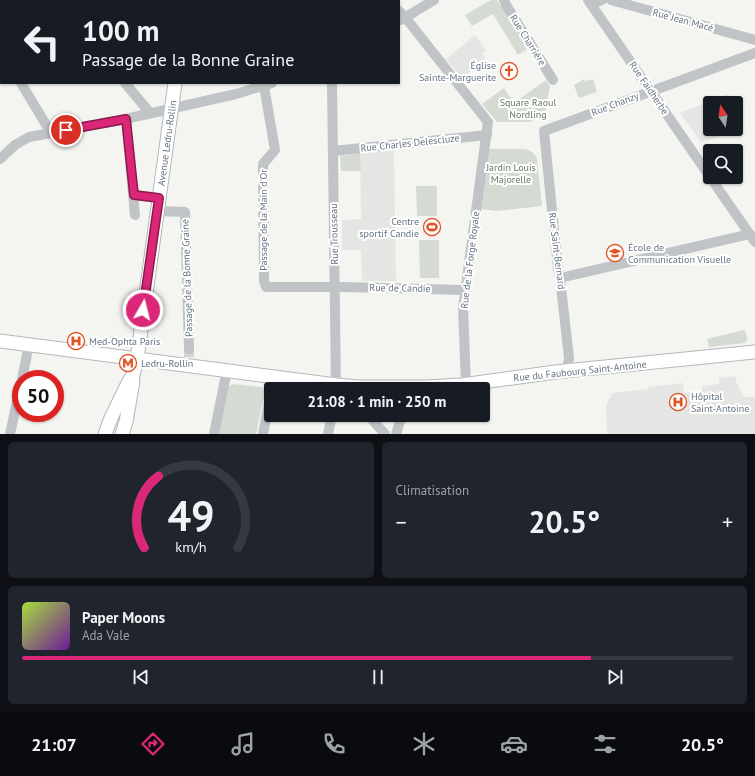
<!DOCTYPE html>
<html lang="fr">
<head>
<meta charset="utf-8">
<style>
	body { margin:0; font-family:"PT Sans",sans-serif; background:#20242c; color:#f1f3f6; height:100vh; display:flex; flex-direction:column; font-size:15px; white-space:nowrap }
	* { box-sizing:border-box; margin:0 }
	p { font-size:13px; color:#9ea1a6 }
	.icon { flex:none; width:22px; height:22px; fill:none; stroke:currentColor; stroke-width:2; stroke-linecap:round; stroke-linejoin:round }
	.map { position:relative; height:434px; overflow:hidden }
	.drawer { display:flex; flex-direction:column; gap:8px; padding:8px; background:#0d0f14; flex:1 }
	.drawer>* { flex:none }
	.top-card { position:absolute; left:0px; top:0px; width:400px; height:84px; box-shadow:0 1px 3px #0004; background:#171b24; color:#f1f3f6; overflow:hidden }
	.needle { width:26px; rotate:347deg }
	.tools { position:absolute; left:703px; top:96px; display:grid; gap:8px }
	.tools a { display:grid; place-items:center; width:40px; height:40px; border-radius:4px; background:#171b24; box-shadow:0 1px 3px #0004; font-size:20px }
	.speed { position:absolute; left:12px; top:370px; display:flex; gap:8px; font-size:20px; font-weight:700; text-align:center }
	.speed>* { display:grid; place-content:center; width:52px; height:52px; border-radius:50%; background:#171b24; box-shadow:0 1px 3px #0004; line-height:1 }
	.speed .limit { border:6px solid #d22; background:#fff; color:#111 }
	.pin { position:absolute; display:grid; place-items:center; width:34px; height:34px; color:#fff; margin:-17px; border:2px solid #fff; border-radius:50%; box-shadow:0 1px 4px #0007 }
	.me { position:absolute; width:44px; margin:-22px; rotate:8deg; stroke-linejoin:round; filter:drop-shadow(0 0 3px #0008) }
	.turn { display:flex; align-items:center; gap:14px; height:84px; padding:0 16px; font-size:18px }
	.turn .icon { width:52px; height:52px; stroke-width:2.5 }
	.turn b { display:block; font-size:28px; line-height:34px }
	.big { font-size:30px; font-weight:800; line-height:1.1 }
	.drawer .tile { flex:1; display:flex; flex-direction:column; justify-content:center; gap:6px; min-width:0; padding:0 14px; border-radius:6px; background:#20242c }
	.drawer .dial { align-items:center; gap:0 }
	.dial svg { height:104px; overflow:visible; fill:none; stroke:#363941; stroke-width:7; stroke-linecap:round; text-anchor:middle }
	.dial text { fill:#f1f3f6; stroke:none }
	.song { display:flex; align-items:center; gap:12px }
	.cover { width:48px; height:48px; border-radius:6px; background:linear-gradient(135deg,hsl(80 70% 55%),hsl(280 70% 35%)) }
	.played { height:4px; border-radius:2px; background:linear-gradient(90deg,#db2777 80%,#363941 80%) }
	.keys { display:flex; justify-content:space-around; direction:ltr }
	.heat { display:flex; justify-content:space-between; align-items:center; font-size:22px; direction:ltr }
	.drawer .tiles { flex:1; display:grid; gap:8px; grid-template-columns:1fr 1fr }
	.tile:last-child { grid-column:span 2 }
	.trip { position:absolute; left:264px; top:382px; width:226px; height:40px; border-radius:4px; background:#171b24; box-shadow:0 1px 3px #0004; font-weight:800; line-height:40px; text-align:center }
	.tab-bar { display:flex; height:64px; justify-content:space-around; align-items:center; background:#090b0e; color:#9ea1a6 }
	.tab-bar .icon { width:28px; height:28px }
	.tab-bar .selected { color:#db2777 }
	.tab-bar b { font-size:18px; color:#f1f3f6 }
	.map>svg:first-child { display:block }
	.built { fill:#e5e6e4 }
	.green { fill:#d5dbd2 }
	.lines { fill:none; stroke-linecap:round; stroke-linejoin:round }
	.minor-tunnel { stroke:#d0d4d5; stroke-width:10; stroke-dasharray:10 5; stroke-linecap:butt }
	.major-casing { stroke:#b3b7bb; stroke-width:15 }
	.minor { stroke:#c0c4c7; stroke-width:10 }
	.major { stroke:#fff; stroke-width:13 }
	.route-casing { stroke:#8e194d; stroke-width:10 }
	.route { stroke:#db2777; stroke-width:7 }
	.labels { text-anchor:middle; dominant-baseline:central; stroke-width:4; stroke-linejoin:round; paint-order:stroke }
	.street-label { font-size:10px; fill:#647382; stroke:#fff }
	.poi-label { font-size:10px; fill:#647382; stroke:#fff; text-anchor:start }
	.park-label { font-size:10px; fill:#667962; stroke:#fff }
</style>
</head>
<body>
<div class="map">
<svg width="755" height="434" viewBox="0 0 755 434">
	<rect width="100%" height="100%" fill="#f4f5f1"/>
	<g class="built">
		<path d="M475,35L486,51L482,54L485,59L462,78L446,59Z"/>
		<path d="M728,94L731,103H710V129H736V119L740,131L701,142L680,113Z"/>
		<path d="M394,150L396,281H362L361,250H342V220L361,219L360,153Z"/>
		<path d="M736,376V381L744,397H755V434H607L606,406L612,393L648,389V387L683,383L684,393L702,392V386L719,384V378Z"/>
	</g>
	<g class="green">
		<path d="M491,0H497L527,49L518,55L493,14L472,26L465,15Z"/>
		<path d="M584,79L585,81L593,79L597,92L579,98L578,96L574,85Z"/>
		<path d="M546,80L550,87L545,112L530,122H497L482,104L504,88L514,103Z"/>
		<path d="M488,149H525C532,151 534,153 537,159L542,206L497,211L480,209Z"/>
		<path d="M360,153L361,171H341L340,156Z"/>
		<path d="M416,186H437V216H417Z"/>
		<path d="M419,240H439V278H420Z"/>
		<path d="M743,330L746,332L747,339L745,343L709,347L707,339Z"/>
		<path d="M233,384L262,387L265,392L256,434H219L228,387Z"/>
	</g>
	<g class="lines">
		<path class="minor-tunnel" d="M189,357V349"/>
		<g class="major-casing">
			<g id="major">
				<path d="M187,1V0"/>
				<path d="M0,341L336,385L360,387H425L462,385L555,372L755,352"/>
				<path d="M105,434L111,418L128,383L133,375L137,359L175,83"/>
				<path d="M122,434L126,422L133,381"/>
			</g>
		</g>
		<g class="minor">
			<path d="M55,0V1"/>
			<path d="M230,0V1"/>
			<path d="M389,0L390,1"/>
			<path d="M504,0L506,5L553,80"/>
			<path d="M588,0L710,177"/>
			<path d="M611,0L755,40"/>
			<path d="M271,1L272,0"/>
			<path d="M591,4L602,0"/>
			<path d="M399,11L405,17L488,122L463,308L466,385"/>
			<path d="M401,20L434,0"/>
			<path d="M0,48L1,50"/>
			<path d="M21,83L51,133"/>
			<path d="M125,83L150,113"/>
			<path d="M332,83L336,389"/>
			<path d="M264,86L275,150L263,164L264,281L266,287H343L465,290"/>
			<path d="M126,119L135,215"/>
			<path d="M333,151L487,135"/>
			<path d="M0,159L15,145L29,137L121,120L236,94L272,83"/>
			<path d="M710,177L755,242"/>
			<path d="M134,195L159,198"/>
			<path d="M157,211L185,212L189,349"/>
			<path d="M560,278L750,234"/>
			<path d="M567,370L569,358L560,278L558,269L544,131L755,53"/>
			<path d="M22,379L29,345"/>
			<path d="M368,415L385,434"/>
			<path d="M10,434L21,383"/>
			<path d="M214,434L227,370"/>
			<path d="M263,434L271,393"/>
			<path d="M328,434L332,415"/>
			<path d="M396,434L402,415"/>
		</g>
		<use href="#major" class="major"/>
	</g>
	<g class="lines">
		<g class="route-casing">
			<path id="route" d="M66,130L126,119L134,195L159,198L143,310"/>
		</g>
		<use href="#route" class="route"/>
	</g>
	<defs>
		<g id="church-ring" transform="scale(0.9)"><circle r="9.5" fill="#fff" stroke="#e15524" stroke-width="1.5"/><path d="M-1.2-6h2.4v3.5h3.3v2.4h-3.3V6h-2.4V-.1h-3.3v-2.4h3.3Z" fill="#e15524"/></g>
		<g id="stadium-ring" transform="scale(0.9)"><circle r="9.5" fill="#fff" stroke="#e15524" stroke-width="1.5"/><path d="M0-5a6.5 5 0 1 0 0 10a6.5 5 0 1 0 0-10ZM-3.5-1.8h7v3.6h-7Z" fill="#e15524"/></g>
		<g id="university-ring" transform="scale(0.9)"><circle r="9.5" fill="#fff" stroke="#e15524" stroke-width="1.5"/><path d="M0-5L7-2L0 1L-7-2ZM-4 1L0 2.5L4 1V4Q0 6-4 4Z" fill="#e15524"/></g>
		<g id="hospital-ring" transform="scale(0.9)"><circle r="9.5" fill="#fff" stroke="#e15524" stroke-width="1.5"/><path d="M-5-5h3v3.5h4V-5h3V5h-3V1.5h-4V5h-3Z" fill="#e15524"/></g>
		<g id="metro-ring" transform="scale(0.9)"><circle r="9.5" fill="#fff" stroke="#e15524" stroke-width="1.5"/><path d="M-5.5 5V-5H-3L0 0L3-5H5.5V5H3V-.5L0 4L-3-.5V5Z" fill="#e15524"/></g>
	</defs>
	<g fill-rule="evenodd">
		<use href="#church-ring" x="509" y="71"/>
		<use href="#stadium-ring" x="432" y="227"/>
		<use href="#university-ring" x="615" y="253"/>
		<use href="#hospital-ring" x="76" y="341"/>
		<use href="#metro-ring" x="128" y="363"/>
		<use href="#hospital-ring" x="678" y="402"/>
	</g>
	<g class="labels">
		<g class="street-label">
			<text transform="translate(683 20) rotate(15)">Rue Jean Macé</text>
			<text transform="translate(528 40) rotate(58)">Rue Charrière</text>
			<text transform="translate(649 88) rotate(56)">Rue Faidherbe</text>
			<text transform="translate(615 104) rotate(-21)">Rue Chanzy</text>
			<text transform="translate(167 143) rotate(-82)">Avenue Ledru-Rollin</text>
			<text transform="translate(410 143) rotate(-6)">Rue Charles Delescluze</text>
			<text transform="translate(263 220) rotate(-90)">Passage de la Main d'Or</text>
			<text transform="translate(334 234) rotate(-91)">Rue Trousseau</text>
			<text transform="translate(557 251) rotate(83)">Rue Saint-Bernard</text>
			<text transform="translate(470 260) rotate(-83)">Rue de la Forge Royale</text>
			<text transform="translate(187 278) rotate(-92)">Passage de la Bonne Graine</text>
			<text transform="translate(400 288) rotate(1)">Rue de Candie</text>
			<text transform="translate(580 371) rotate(-6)">Rue du Faubourg Saint-Antoine</text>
		</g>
		<g class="poi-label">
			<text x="496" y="65" text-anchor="end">Église<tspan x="496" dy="12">Sainte-Marguerite</tspan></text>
			<text x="419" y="221" text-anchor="end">Centre<tspan x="419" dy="12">sportif Candie</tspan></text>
			<text x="628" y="247">École de<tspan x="628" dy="12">Communication Visuelle</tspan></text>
			<text x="89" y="341">Med-Ophta Paris</text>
			<text x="141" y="363">Ledru-Rollin</text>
			<text x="691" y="396">Hôpital<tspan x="691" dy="12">Saint-Antoine</tspan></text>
		</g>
		<g class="park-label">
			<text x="528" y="102">Square Raoul<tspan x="528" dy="12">Nordling</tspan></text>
			<text x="511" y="167">Jardin Louis<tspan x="511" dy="12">Majorelle</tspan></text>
		</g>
	</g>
</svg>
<div class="tools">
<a><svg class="needle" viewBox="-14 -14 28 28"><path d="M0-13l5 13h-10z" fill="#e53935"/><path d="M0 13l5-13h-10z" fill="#9ea1a6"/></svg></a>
<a><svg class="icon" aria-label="search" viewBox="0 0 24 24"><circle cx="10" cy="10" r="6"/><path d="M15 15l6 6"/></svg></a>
</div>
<div class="speed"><div class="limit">50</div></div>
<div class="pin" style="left:66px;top:130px;background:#d93025"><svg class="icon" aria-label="arrive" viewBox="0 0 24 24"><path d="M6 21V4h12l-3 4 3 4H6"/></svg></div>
<svg class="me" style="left:143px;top:310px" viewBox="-20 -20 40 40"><circle r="17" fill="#db2777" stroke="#fff" stroke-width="3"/><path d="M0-11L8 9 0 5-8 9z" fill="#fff"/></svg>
<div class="trip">21:08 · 1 min · 250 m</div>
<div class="top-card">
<div class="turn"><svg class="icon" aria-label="left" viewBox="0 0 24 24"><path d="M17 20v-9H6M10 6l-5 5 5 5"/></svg><div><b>100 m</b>Passage de la Bonne Graine</div></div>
</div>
</div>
<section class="drawer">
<div class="tiles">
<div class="tile dial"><svg viewBox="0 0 100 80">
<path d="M14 69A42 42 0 1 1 86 69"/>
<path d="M14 69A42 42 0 0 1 25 14" stroke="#db2777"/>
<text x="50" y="56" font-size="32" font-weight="700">49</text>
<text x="50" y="72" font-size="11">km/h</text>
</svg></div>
<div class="tile"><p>Climatisation</p>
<div class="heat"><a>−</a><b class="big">20.5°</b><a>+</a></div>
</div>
<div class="tile">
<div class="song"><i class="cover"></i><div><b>Paper Moons</b><p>Ada Vale</p></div></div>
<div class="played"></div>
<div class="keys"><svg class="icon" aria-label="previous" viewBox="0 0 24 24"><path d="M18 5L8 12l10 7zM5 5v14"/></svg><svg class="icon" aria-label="pause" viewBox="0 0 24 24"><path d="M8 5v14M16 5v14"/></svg><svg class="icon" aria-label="next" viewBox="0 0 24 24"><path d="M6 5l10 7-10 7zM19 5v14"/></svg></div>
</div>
</div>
</section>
<nav class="tab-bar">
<b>21:07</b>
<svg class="icon selected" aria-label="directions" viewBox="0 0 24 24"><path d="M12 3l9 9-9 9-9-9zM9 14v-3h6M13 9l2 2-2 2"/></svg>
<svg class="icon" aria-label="music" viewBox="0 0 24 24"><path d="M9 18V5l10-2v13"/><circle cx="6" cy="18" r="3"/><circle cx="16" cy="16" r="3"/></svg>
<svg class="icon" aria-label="phone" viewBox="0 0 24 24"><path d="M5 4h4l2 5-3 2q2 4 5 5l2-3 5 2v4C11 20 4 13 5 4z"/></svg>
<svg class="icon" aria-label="climate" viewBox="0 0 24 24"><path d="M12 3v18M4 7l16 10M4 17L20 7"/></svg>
<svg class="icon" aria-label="car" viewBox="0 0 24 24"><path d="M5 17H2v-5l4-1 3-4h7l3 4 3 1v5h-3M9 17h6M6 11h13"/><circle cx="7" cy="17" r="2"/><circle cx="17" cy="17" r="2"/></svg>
<svg class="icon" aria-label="filters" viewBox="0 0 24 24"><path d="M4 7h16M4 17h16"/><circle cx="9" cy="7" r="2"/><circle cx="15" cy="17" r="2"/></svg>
<b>20.5°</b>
</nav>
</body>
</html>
